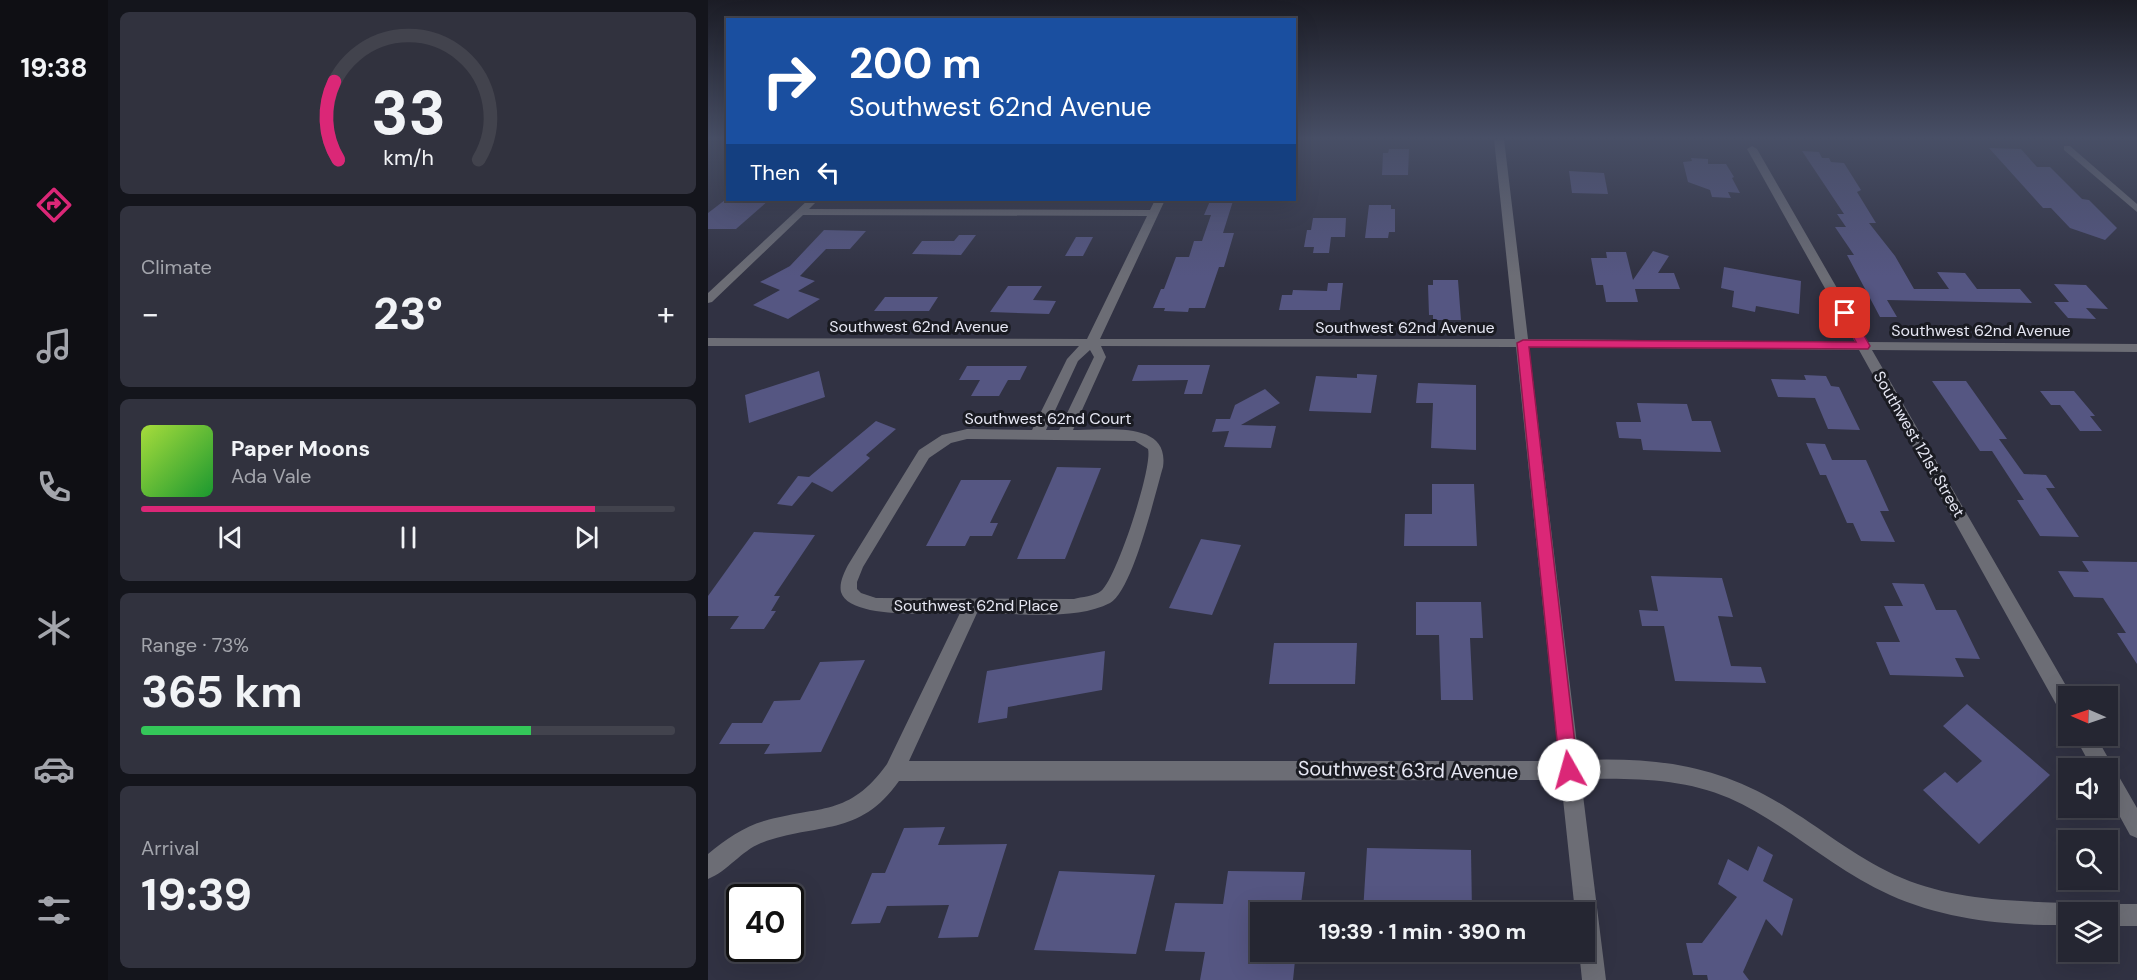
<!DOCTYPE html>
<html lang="en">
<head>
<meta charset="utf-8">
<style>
	body { margin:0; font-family:"DM Sans",sans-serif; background:#31323e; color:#f1f3f6; height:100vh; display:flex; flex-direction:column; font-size:22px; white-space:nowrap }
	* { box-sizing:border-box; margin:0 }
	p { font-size:20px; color:#a3a5ac }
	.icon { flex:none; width:33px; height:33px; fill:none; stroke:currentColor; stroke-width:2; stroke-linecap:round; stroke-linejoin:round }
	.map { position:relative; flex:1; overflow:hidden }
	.sheet { display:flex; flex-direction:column; gap:12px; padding:12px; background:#14151c; width:600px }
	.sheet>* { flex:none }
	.top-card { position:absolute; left:18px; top:18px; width:570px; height:183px; border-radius:0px; box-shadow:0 6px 24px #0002,0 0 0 2px #42434d; background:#1a4fa0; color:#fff; overflow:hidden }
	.needle { width:39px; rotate:272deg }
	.tools { position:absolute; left:1350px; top:686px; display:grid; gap:12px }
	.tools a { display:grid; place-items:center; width:60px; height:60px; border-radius:0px; background:#252632; box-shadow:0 6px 24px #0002,0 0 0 2px #42434d; font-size:30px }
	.speed { position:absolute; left:18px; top:884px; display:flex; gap:12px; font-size:30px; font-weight:700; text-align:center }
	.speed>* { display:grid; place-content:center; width:78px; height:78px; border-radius:50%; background:#252632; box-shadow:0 6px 24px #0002,0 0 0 2px #42434d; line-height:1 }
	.speed .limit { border:3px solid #111; border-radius:9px; background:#fff; color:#111 }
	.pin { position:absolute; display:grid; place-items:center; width:51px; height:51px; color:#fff; margin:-26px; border-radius:12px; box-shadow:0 3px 9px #0006 }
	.me { position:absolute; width:66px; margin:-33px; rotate:353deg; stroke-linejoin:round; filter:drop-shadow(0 0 4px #0008) }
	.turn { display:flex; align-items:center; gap:21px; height:126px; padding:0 24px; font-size:27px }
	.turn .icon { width:78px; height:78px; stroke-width:2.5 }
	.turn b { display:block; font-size:42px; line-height:51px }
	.then { display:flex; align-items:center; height:57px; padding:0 24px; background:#0003; gap:12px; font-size:22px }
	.big { font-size:45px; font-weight:700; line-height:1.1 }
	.sheet .tile { flex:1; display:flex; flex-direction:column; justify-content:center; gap:9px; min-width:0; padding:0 21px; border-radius:9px; background:#31323e }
	.sheet .dial { align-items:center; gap:0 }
	.dial svg { height:156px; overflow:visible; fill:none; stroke:#42434d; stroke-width:7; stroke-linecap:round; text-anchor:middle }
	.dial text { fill:#f1f3f6; stroke:none }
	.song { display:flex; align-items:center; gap:18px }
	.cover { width:72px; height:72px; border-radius:9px; background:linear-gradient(135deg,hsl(80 70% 55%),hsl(130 70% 35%)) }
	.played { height:6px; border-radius:3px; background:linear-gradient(90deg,#db2777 85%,#42434d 85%) }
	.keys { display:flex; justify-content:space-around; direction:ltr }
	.heat { display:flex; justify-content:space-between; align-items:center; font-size:33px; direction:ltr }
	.charge { height:9px; border-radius:4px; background:linear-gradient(90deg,#34c759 73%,#42434d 0) }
	.trip { position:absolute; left:542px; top:902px; width:345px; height:60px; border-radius:0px; background:#252632; box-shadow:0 6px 24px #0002,0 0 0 2px #42434d; font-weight:700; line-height:60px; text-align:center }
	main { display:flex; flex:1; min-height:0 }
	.tabs { display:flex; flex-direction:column; width:108px; justify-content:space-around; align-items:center; background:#0f0f14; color:#a3a5ac }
	.tabs .icon { width:42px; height:42px }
	.tabs .active { color:#db2777 }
	.tabs b { font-size:27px; color:#f1f3f6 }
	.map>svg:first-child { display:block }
	.building { fill:#555682 }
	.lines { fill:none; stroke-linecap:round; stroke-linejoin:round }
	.minor { fill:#6c6d75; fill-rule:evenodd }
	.route { fill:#db2777; stroke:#8e194d; stroke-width:1.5 }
	.labels { text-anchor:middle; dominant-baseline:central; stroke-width:6; stroke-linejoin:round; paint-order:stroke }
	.street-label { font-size:16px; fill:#e6e7f3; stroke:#1a1b22 }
	.near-street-label { font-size:20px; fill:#e6e7f3; stroke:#1a1b22 }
</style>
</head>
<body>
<main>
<nav class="tabs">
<b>19:38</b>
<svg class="icon active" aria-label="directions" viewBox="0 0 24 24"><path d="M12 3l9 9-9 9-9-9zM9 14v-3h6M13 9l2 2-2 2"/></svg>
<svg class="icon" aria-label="music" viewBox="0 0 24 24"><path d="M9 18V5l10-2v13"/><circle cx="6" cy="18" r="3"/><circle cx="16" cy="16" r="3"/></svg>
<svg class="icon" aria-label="phone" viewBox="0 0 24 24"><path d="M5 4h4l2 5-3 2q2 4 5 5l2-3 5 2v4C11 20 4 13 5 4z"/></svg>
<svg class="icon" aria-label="climate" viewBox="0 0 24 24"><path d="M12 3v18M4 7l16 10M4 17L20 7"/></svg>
<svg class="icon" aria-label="car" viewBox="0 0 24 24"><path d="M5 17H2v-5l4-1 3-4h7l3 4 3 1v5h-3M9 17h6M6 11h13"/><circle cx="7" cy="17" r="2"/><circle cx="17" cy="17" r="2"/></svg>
<svg class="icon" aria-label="filters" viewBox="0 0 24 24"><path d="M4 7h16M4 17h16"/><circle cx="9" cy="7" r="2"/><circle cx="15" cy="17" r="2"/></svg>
</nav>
<section class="sheet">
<div class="tile dial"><svg viewBox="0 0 100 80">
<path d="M14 69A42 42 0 1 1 86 69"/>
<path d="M14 69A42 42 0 0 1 12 29" stroke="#db2777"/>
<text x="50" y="56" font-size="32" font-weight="700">33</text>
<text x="50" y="72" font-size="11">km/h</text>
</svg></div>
<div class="tile"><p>Climate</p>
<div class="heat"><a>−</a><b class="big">23°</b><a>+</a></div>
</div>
<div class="tile">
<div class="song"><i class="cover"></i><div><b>Paper Moons</b><p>Ada Vale</p></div></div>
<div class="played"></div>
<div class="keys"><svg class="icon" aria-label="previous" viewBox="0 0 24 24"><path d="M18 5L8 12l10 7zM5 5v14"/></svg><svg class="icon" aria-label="pause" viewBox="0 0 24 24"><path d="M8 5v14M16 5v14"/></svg><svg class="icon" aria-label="next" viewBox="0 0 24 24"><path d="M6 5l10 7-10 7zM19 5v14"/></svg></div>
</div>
<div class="tile"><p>Range · 73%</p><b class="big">365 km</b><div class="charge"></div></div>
<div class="tile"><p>Arrival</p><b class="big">19:39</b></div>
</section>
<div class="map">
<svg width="1429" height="980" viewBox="0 0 1429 980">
	<rect width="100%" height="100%" fill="#313243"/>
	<g class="building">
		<path d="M1281,148L1313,149L1329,167H1342L1374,199L1381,200L1409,228L1397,240L1362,228L1343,208H1335Z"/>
		<path d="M681,149H701L700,175H674L675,153H680Z"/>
		<path d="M1094,151L1111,152L1114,158H1121L1123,162L1136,163L1153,190L1149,192L1168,223H1161L1187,256L1206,289H1241L1229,272L1257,273L1269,289H1312L1324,303L1179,300L1189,317H1172L1139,255H1146L1127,227H1138L1129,214H1136Z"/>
		<path d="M983,158L1000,159V164H1018L1026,177L1024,178L1032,193L1020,192L1023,198L1004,197L1002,190L980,182L975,162L984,161Z"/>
		<path d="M861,171L896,173L900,194L864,193Z"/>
		<path d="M17,200H61L28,229H0V213Z"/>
		<path d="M502,201H525L515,233H526L516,267H511L497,308H481L480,312L456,311L457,308H445L453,289H456L468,257H481L486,241H494L503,215H496Z"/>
		<path d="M661,205H683V209H687V232H681L680,238H657Z"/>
		<path d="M605,218H638L637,237H623L621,253H605L606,247H596L599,230H603Z"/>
		<path d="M116,230L158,231L142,249H118L92,276L107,281L90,291L112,299L80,319L45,305L72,290L52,282L82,266Z"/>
		<path d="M251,235H268L253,255L204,254L214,241H246Z"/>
		<path d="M368,237H385L375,256H357Z"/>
		<path d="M945,251L961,256L950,273H966L972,289H927L930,302H898L895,285H888L883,258H899L898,252H918L925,280Z"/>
		<path d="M1016,267L1093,281L1091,314L1048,306L1047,312L1024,307L1026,291L1013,288Z"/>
		<path d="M725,280H750L753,320H725V315H721L720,285H725Z"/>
		<path d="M620,283H635L632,310H571L574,295H584L585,290L619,291Z"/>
		<path d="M1346,284L1378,285L1400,309L1378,308L1388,319L1360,318L1346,302H1361Z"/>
		<path d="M300,286H334L325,300L348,301L341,314L282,312Z"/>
		<path d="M177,297H230L221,311H166Z"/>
		<path d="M430,365H502L494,394H476L480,380L424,381Z"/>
		<path d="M259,366H319L312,380H300L291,396H263L272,380H251Z"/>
		<path d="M111,371L117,397L41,423L37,395Z"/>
		<path d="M649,374L669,375L663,413L601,411L608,376L649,378Z"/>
		<path d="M1096,375L1118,376L1123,386L1131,387L1152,430L1120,429L1107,398L1070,397L1063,379L1098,380Z"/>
		<path d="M1224,381H1258L1299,439H1291L1316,474L1338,475L1347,488H1338L1371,537L1332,536L1309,500H1316L1284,451H1272Z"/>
		<path d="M710,383L768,385V450L723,448L725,403H708Z"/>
		<path d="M557,389L572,403L533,425L568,426L563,448L516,447L521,431L504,432L508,419H522L527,405Z"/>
		<path d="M1332,391H1366L1387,416H1382L1394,431H1372L1352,405H1343Z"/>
		<path d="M929,403L979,404L984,421H1003L1013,452L935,450L933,439L911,438L908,422H933Z"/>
		<path d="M168,421L188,429L158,455L162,458L124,492L104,482L84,506L69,504L90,476L101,477Z"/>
		<path d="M1098,443L1117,444L1124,460H1158L1181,511H1172L1187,542L1153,541L1145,523H1139L1118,475H1112Z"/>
		<path d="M349,467L393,468L357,559H309Z"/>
		<path d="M253,480H303L282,523H290L284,536H262L257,546H218Z"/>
		<path d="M724,484H766L769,546H696L697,514H724Z"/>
		<path d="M46,532L107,535L66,596H72L63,611H68L56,629H22L31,616H0V596Z"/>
		<path d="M493,539L533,545L504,615L461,608Z"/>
		<path d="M1374,561L1429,562V664L1409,633H1418L1395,598L1366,597L1350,571L1381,572Z"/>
		<path d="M943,576L1014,578L1025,617L1010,616L1023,666L1053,667L1058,683L967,681L956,626H934L931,610L950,611Z"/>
		<path d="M1184,583L1216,584L1228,610H1248L1272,659L1247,658L1256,677L1182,675L1168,642H1192L1176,606H1195Z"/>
		<path d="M708,602H773L775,638H762L765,700H733L731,635H708Z"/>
		<path d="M566,643H649L647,684H561Z"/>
		<path d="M397,651L394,690L300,707L299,718L270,723L279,671Z"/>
		<path d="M157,660L113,752L56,754L62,744H11L24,723H54L66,701L92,700L112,662Z"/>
		<path d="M1259,704L1342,775L1271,844L1215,790L1237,772L1249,783L1274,761L1235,726Z"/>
		<path d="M237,827L230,845L299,844L270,937L230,938L241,905L179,906L172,923L143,924L164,873H177L196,828Z"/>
		<path d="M1050,846L1065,855L1055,881L1085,899L1074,936L1058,919L1035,972L1041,980H1000L999,975H985L978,943H994L1029,897L1010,884L1020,859L1040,871Z"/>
		<path d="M659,848L763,850L764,912H655Z"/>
		<path d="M351,871L447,875L428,954L326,950Z"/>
		<path d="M520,871L597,872L592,912H552V951H588L585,980H492L497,952L457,951L467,903L515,904Z"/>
	</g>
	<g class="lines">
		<g class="minor">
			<path d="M786,139H796L820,339L1147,342L1039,149L1044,146L1049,149L1160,342L1429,344V352L1164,350L1364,696H1360V716L1353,713L1151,350L821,347L871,760C950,757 1012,765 1081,809C1118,832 1153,861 1194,878C1246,900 1304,901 1360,903L1368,906L1370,912H1360V925C1301,926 1237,920 1182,895C1124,869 1079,824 1021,798C975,778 923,778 873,779L898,980H874L871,951H876V912H867L853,780L191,781C151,838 109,822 53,843C33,851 20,871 0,879V854C17,840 35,827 56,821C112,805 141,817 179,764L252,613C228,613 141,620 133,592C131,583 136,573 140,565L211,450L234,435L259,429L324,430L359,359L371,346H0V338L379,339L439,216L95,215L4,302L0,303V293L100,200H110L101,209L442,210L447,200H457L392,339H807ZM393,346L808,347L851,761H201L269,613C308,613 368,621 402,603C425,590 447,494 455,467C462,419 395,431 365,430L398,357ZM382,350L386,357L351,430H338L370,361ZM259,439L427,441L440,449C445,467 408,580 393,591C387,596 373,597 366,599L168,598L153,593L149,589V582L155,567L221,458L243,443Z"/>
			<path d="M1356,146H1362L1429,204V212L1356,150Z"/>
			<path d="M1366,735H1387L1429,808V838L1422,835L1400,795V768H1384Z"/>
			<path d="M1400,904H1429V926H1400V912H1390L1392,907Z"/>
		</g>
	</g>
	<linearGradient id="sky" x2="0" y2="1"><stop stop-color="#1b1c25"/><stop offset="0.5" stop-color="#484f66"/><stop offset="1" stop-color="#484f66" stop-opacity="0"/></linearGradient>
	<rect width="1429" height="276" fill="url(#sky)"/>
	<path class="route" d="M1137,310L1143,313L1162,346L1160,349L821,347L870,770L868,776L861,779L855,776L852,770L809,343L815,340L1148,342L1132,313Z"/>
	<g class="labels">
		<g class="street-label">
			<text x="211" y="326">Southwest 62nd Avenue</text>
			<text x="697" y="327">Southwest 62nd Avenue</text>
			<text x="1273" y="330">Southwest 62nd Avenue</text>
			<text x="340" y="418">Southwest 62nd Court</text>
			<text transform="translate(1211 444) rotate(60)">Southwest 121st Street</text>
			<text x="268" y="605">Southwest 62nd Place</text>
		</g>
		<g class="near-street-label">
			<text transform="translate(700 770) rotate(1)">Southwest 63rd Avenue</text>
		</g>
	</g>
</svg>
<div class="tools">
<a><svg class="needle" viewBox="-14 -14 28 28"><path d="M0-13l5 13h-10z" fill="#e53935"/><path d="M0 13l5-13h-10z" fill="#a3a5ac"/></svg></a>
<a><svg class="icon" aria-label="sound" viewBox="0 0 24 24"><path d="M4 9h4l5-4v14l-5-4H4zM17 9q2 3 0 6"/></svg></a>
<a><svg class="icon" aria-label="search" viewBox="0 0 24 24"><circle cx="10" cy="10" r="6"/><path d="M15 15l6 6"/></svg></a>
<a><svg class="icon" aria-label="layers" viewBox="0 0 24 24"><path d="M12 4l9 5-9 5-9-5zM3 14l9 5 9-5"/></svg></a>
</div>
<div class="speed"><div class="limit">40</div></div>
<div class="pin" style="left:1137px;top:313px;background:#d93025"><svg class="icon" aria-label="arrive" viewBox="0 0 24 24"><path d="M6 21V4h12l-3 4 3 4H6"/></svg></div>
<svg class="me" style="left:861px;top:770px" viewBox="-20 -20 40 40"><circle r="19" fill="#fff"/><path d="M0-13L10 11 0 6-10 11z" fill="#db2777"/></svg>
<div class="trip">19:39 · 1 min · 390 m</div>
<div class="top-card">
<div class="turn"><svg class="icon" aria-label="right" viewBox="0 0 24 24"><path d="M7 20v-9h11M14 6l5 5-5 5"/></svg><div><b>200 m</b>Southwest 62nd Avenue</div></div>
<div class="then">Then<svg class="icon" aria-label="left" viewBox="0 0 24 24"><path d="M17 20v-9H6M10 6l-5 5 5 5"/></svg></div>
</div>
</div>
</main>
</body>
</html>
